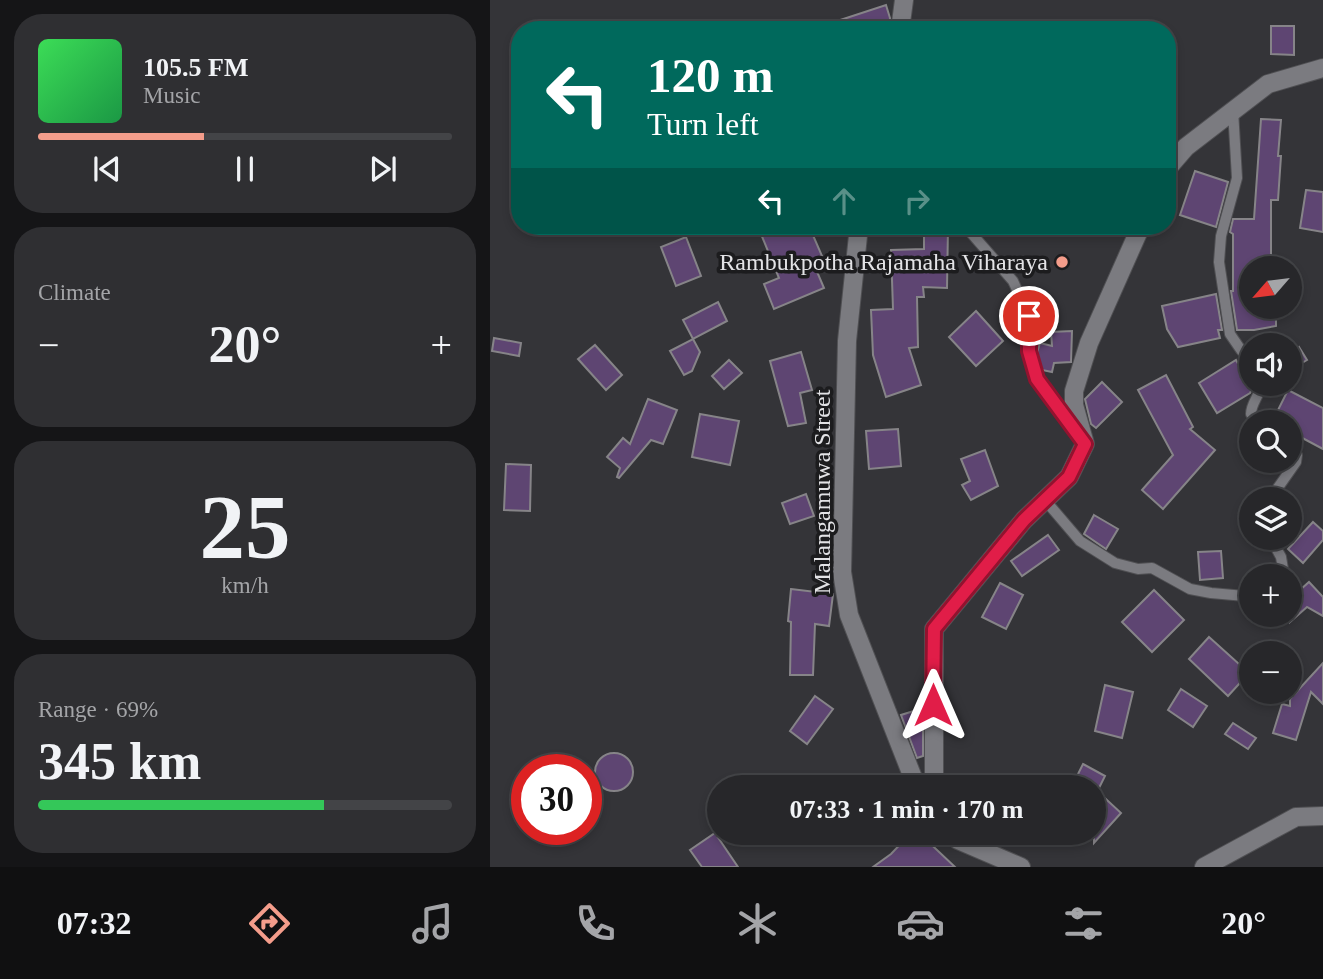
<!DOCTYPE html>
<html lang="en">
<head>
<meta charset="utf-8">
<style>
	body { margin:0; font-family:"Times New Roman",serif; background:#2f2f32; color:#f1f3f6; height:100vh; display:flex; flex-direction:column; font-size:26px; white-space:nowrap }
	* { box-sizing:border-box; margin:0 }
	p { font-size:23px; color:#a4a5a8 }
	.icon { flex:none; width:38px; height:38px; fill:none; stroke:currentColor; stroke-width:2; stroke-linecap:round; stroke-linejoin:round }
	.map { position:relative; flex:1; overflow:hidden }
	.drawer { display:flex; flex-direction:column; gap:14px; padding:14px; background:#151517; width:490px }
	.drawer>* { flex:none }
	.top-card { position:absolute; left:21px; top:21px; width:665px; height:214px; border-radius:28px; box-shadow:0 4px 10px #0003,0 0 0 2px #434447; background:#00695c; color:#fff; overflow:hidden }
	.needle { width:46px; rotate:242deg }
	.tools { position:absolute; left:749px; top:256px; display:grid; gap:14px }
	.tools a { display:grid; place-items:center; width:63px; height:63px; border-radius:50%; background:#27272a; box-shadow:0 4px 10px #0003,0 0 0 2px #434447; font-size:35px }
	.speed { position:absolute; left:21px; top:754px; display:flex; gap:14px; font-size:35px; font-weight:700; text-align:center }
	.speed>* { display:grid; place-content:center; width:91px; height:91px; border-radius:50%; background:#27272a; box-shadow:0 4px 10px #0003,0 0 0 2px #434447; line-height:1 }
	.speed .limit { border:10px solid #d22; background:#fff; color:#111 }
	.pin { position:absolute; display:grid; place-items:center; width:60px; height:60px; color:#fff; margin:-30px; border:4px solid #fff; border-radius:50%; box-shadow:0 2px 7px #0007 }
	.me { position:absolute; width:77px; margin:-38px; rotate:0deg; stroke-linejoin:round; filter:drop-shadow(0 0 5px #0008) }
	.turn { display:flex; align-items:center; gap:24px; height:147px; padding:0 21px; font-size:32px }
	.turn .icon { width:91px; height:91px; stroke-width:2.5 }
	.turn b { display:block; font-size:49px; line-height:60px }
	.lanes { display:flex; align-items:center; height:66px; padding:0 21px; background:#0003; justify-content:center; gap:35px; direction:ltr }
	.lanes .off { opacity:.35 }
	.big { font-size:52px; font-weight:700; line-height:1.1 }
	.drawer .card { flex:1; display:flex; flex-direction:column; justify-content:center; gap:10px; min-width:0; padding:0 24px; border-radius:28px; background:#2f2f32 }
	.drawer .dial { align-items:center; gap:0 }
	.dial b { font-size:91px; line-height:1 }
	.song { display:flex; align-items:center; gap:21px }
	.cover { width:84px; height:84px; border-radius:10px; background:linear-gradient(135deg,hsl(130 70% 55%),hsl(140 70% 35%)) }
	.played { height:7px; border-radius:4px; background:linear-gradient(90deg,#f49d8b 40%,#434447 40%) }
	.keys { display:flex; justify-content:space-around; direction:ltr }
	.heat { display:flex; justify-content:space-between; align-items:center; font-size:38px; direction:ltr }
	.charge { height:10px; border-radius:5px; background:linear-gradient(90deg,#34c759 69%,#434447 0) }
	.trip { position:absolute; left:217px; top:775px; width:399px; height:70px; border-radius:35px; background:#27272a; box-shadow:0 4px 10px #0003,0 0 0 2px #434447; font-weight:700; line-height:70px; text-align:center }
	.tab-bar { display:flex; height:112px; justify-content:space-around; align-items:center; background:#101011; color:#a4a5a8 }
	.tab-bar .icon { width:49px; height:49px }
	.tab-bar .on { color:#f49d8b }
	.tab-bar b { font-size:32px; color:#f1f3f6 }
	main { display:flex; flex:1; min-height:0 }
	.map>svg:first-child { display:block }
	.building { fill:#5e4572; stroke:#868488; stroke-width:2 }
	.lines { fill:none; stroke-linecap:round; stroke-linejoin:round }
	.service-casing { stroke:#505053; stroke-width:12 }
	.minor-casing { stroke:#505053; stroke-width:20 }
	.tertiary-casing { stroke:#505053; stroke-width:20 }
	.service { stroke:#7b7b80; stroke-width:10 }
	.minor { stroke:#7b7b80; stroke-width:18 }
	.tertiary { stroke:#7b7b80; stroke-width:18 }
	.route-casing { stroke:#92132f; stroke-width:18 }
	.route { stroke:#e11d48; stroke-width:12 }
	.poi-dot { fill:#f49d8b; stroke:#1c1c1e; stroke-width:2.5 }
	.labels { text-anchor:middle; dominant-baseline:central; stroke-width:7; stroke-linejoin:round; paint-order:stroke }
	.poi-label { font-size:24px; fill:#e3e3e6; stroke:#1c1c1e; text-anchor:end }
	.street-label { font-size:24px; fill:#e3e3e6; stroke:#1c1c1e }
</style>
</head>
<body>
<main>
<section class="drawer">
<div class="card">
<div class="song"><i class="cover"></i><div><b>105.5 FM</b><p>Music</p></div></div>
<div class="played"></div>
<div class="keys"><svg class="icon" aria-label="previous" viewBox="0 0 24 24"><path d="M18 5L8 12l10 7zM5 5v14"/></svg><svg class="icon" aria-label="pause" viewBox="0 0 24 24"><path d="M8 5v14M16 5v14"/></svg><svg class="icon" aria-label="next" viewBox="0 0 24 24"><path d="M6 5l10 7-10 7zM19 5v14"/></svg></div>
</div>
<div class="card"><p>Climate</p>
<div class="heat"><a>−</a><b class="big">20°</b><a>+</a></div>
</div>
<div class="card dial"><b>25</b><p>km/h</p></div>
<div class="card"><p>Range · 69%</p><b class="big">345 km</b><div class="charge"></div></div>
</section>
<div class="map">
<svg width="833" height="867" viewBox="0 0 833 867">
	<rect width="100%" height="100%" fill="#343438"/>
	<g class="building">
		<path d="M396,5L400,18L399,30H330L329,27Z"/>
		<path d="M781,26H804V55L781,54Z"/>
		<path d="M771,119L791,120L788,156H791L788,200H781V268H761V306H782V311H786V326L764,330H747L741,291H743V234L740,232L743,219H764Z"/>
		<path d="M705,171L738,182L726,227L690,215Z"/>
		<path d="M816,190L833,192V232L810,228Z"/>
		<path d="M292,226H319L332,256L322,260L334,288L284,309L274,284L289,278L271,234Z"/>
		<path d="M434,226L458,227L457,288L433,287L434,297H427L428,347L419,348L431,385L396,397L383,355L381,310L403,309L401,250L434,249Z"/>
		<path d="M196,237L211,276L186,286L171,247Z"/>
		<path d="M726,294L732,330H728L730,338L688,347L677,329L672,306Z"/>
		<path d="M228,302L237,321L203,339L193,320Z"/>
		<path d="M486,311L513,341L486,366L459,337Z"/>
		<path d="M582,331L581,362L564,363L562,372L552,370L547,353L550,343L562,346L561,332Z"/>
		<path d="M4,338L31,343L29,356L2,351Z"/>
		<path d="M203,339L210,352L202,371L194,375L180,351Z"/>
		<path d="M105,345L132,375L116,390L88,359Z"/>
		<path d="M809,347L817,360L800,370V353Z"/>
		<path d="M311,352L322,390L310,393L316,423L298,426L280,361Z"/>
		<path d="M239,360L252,373L234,389L222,376Z"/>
		<path d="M746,360L762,389L760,393L727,413L709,383Z"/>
		<path d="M676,375L703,427L700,429L725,450L673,509L652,490L683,455L648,390Z"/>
		<path d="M612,382L632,402L606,428L601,424L595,399Z"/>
		<path d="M798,390L833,408V449L803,433L807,425L786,414Z"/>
		<path d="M158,399L187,410L173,444L161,440L129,478L127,477L130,468L117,457L133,438L140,444Z"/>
		<path d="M210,414L249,421L240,465L202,457Z"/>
		<path d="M408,429L411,466L379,469L376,431Z"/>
		<path d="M495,450L508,486L481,500L472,485L480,481L471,459Z"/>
		<path d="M16,464L41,465L40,511L14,510Z"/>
		<path d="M316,494L324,516L300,524L292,503Z"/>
		<path d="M604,515L628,529L616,549L594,534Z"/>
		<path d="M823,522L833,531V540L813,563L798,549Z"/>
		<path d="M558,535L569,550L532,576L521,561Z"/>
		<path d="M731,551L733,578L710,580L708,552Z"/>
		<path d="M819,582L833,597V616L817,607L800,622V599Z"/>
		<path d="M510,583L533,595L516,629L492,617Z"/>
		<path d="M301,589L343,594L339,626L325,624L323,675H300L301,622L298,621Z"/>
		<path d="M664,590L694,620L662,652L632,622Z"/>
		<path d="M719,637L759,673L738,696L699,659Z"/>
		<path d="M833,663V704L821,692L806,740L783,733L792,704L800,706V699Z"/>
		<path d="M615,685L643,692L632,738L605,731Z"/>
		<path d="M691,689L717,706L703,727L678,710Z"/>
		<path d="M325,696L343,709L317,744L300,731Z"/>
		<path d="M427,710L433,726V756L427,758L411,715Z"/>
		<path d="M743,723L766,738L758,749L735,734Z"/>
		<circle cx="124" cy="772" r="19"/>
		<path d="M593,764L615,776L609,788H581Z"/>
		<path d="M604,788L631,813L604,843Z"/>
		<path d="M225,833L248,867H212L200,850Z"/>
		<path d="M421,833H429L465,867H383L401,854Z"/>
	</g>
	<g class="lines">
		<g class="service-casing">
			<g id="service">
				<path d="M743,110L747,178L731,236L729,262L740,334L751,350L761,362"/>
				<path d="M475,226L523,281L539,316V351L547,379L590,438"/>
				<path d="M768,422L761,414C761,402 771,395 771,383"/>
				<path d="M780,499L806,462L807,455L800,443"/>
				<path d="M555,500L590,541L625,563L648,569L662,568L700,589L721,593L755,596L761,593"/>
				<path d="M780,537L791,557L793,569L787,576"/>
			</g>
		</g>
		<g class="minor-casing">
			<g id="minor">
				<path d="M677,169L696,147L778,84L833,68"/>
				<path d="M444,788V629L534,520L579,477L595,444L584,405V391L599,343L651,226"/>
			</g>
		</g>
		<g class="tertiary-casing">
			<g id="tertiary">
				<path d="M410,30L414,0"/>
				<path d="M369,226L357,341L352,572L359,615L427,788"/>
				<path d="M460,833L468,840L531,867"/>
				<path d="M714,867L806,817L833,816"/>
			</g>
		</g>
		<use href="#service" class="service"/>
		<use href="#minor" class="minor"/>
		<use href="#tertiary" class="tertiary"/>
	</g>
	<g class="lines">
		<g class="route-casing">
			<path id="route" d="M443,705L444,629L534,520L579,477L595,444L547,379L539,351V316"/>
		</g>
		<use href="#route" class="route"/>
	</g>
	<circle class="poi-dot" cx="572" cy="262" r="7"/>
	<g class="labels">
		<g class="poi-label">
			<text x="558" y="262">Rambukpotha Rajamaha Viharaya</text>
		</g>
		<g class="street-label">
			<text transform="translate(332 492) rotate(-90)">Malangamuwa Street</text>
		</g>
	</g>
</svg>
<div class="tools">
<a><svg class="needle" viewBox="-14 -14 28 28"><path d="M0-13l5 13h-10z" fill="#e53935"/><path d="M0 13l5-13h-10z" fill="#a4a5a8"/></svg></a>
<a><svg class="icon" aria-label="sound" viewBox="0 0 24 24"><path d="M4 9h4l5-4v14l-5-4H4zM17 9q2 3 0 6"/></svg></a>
<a><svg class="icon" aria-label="search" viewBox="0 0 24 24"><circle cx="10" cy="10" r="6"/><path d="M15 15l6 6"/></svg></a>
<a><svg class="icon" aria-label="layers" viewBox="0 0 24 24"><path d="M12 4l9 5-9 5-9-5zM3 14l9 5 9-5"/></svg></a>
<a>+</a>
<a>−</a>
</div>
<div class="speed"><div class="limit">30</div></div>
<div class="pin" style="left:539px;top:316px;background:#d93025"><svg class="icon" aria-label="arrive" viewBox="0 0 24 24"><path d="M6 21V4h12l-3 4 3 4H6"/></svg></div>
<svg class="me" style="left:443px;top:705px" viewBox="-20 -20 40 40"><path d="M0-17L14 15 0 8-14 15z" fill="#e11d48" stroke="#fff" stroke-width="4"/></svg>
<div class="trip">07:33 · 1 min · 170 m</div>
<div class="top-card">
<div class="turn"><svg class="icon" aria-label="left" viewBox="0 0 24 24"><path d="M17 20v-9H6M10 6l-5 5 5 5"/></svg><div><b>120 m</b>Turn left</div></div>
<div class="lanes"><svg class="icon" aria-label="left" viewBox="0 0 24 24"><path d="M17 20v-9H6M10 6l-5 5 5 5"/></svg><svg class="icon off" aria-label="ahead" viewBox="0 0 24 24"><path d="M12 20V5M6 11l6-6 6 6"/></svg><svg class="icon off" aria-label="right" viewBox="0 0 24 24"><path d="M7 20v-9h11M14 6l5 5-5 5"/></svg></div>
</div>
</div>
</main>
<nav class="tab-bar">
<b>07:32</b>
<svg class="icon on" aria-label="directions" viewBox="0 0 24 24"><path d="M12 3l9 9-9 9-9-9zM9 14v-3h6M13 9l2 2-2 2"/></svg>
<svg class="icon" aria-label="music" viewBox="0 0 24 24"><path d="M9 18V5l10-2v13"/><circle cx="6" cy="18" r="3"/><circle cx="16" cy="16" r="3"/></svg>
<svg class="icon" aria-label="phone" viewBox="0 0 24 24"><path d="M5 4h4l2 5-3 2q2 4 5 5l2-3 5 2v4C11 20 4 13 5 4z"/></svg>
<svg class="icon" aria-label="climate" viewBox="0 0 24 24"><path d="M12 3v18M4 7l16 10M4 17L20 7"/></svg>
<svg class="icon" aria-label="car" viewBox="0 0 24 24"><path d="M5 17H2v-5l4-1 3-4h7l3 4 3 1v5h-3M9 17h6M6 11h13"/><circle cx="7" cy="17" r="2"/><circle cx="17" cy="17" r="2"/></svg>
<svg class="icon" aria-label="filters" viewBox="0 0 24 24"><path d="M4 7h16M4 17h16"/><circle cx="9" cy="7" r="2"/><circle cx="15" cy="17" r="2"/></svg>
<b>20°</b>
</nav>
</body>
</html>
